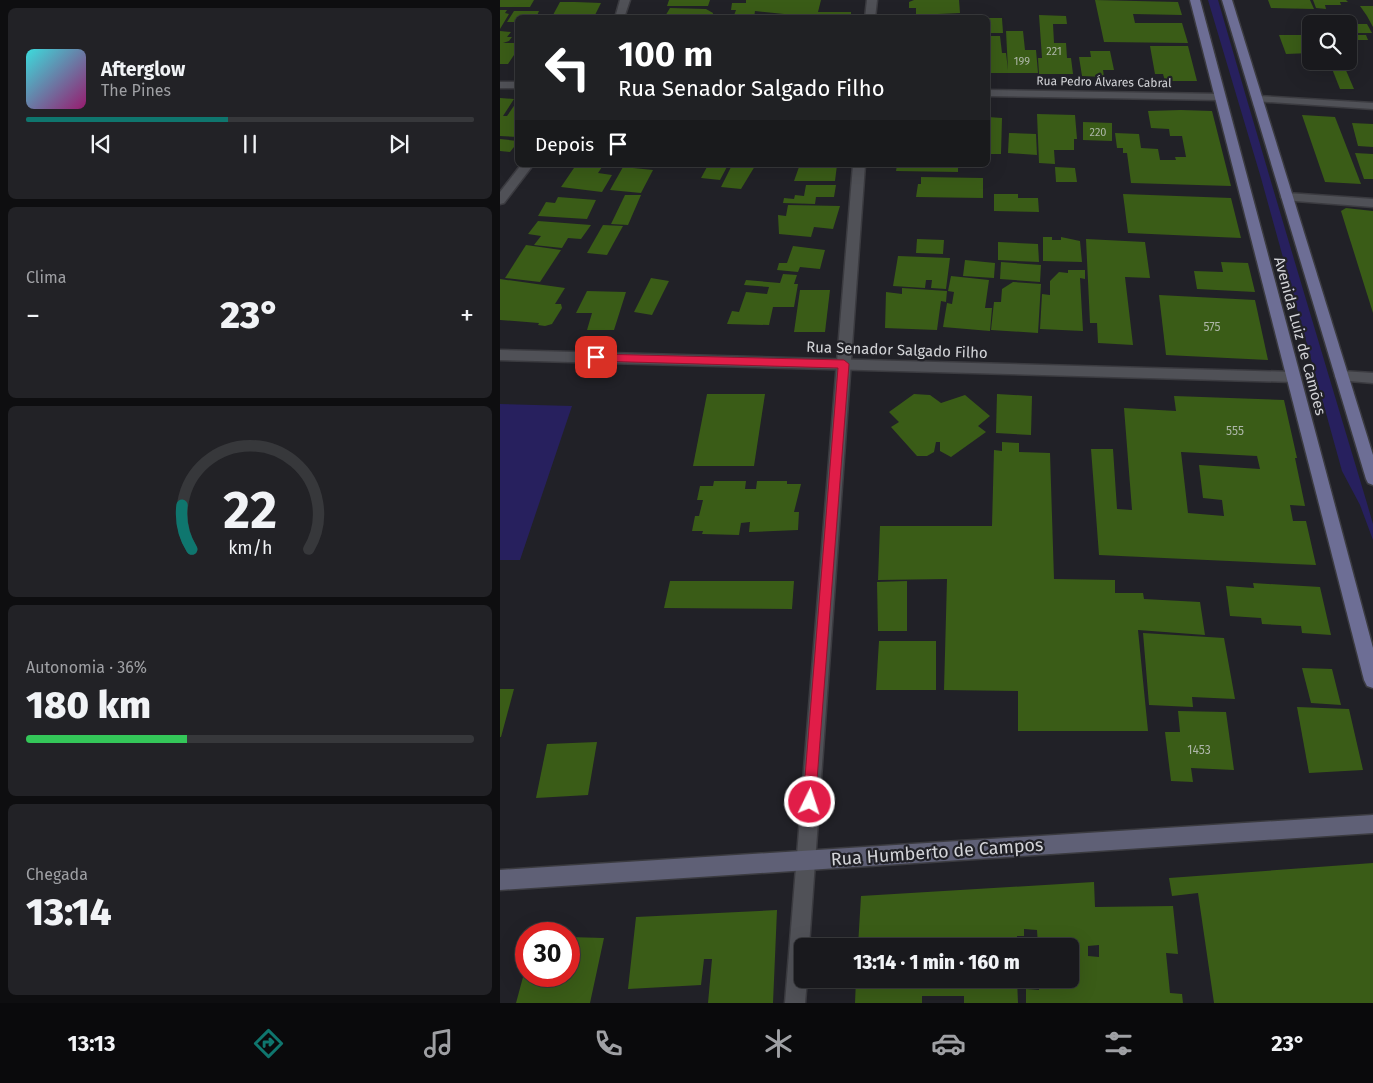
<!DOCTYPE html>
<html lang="pt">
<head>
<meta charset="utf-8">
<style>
	body { margin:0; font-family:"Fira Sans",sans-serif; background:#222226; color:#f1f3f6; height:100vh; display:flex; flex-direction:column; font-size:19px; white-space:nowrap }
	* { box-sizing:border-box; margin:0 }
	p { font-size:16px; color:#9fa0a4 }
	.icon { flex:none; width:28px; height:28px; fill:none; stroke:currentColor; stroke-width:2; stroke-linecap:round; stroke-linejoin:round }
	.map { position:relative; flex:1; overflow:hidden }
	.sheet { display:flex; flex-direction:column; gap:8px; padding:8px; background:#0e0e10; width:500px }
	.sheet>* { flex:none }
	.banner { position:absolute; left:15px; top:15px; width:475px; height:152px; border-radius:8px; box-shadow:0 5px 20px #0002,0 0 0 1px #37383b; background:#202124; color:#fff; overflow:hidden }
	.fabs { position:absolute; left:802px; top:15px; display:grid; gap:10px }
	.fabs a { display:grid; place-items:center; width:55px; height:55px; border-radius:8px; background:#19191d; box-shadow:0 5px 20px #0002,0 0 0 1px #37383b; font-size:25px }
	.speed { position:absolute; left:15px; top:922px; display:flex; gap:10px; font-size:25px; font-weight:700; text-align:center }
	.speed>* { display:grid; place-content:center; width:65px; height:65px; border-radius:50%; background:#19191d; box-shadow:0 5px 20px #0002,0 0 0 1px #37383b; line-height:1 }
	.speed .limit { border:8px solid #d22; background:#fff; color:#111 }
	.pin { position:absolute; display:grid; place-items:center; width:42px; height:42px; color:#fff; margin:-21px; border-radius:10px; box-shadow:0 2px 8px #0006 }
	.me { position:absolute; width:55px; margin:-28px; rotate:4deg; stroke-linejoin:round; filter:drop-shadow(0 0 4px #0008) }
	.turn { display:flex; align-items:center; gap:18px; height:105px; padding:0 20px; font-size:22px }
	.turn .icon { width:65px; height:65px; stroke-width:2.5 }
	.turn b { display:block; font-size:35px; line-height:42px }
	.then { display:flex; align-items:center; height:48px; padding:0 20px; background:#0003; gap:10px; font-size:19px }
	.big { font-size:38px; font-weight:800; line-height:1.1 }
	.sheet .widget { flex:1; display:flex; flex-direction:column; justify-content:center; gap:8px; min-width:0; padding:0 18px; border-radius:8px; background:#222226 }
	.sheet .dial { align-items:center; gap:0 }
	.dial svg { height:130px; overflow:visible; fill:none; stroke:#37383b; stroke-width:7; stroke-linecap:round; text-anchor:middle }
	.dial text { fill:#f1f3f6; stroke:none }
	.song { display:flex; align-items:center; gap:15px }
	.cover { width:60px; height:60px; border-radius:8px; background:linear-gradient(135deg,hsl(180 70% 55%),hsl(320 70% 35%)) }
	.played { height:5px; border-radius:2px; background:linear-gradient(90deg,#0f766e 45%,#37383b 45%) }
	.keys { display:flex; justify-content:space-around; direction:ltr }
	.heat { display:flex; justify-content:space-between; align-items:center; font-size:28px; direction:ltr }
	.charge { height:8px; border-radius:4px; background:linear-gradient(90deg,#34c759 36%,#37383b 0) }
	.trip { position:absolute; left:294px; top:938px; width:285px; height:50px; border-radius:8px; background:#19191d; box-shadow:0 5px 20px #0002,0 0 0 1px #37383b; font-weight:800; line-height:50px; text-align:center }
	.tabs { display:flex; height:80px; justify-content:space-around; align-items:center; background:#0a0a0c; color:#9fa0a4 }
	.tabs .icon { width:35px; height:35px }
	.tabs .active { color:#0f766e }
	.tabs b { font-size:22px; color:#f1f3f6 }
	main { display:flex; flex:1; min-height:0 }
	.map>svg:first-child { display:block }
	.green { fill:#27205e }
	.building { fill:#3a5c17; fill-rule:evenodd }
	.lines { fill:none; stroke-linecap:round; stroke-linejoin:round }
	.minor-casing { stroke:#3b3b40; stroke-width:3 }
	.tertiary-casing { stroke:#3b3b40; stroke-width:3 }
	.secondary-casing { stroke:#3b3b40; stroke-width:3 }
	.primary-casing { stroke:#3b3b40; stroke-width:3 }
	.minor { fill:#505157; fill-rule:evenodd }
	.tertiary { fill:#505157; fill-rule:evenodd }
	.secondary { fill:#5f6076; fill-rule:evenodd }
	.primary { fill:#6d6e95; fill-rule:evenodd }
	.route { fill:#e11d48; stroke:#92132f }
	.labels { text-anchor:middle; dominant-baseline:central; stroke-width:4.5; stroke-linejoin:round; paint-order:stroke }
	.far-number-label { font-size:11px; fill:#adb6a8 }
	.far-street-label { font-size:12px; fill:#d3d4d8; stroke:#212127 }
	.number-label { font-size:12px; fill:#adb6a8 }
	.street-label { font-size:15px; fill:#d3d4d8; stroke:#212127 }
	.near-street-label { font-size:18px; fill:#d3d4d8; stroke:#212127 }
</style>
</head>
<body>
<main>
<section class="sheet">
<div class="widget">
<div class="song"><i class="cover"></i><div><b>Afterglow</b><p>The Pines</p></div></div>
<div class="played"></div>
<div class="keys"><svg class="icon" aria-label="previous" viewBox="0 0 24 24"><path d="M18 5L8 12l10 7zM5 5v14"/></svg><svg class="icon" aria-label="pause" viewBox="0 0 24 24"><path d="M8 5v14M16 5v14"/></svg><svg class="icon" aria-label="next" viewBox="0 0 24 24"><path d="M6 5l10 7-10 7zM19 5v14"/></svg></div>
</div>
<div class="widget"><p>Clima</p>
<div class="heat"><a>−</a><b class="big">23°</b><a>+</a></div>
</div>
<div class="widget dial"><svg viewBox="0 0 100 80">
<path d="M14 69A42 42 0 1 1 86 69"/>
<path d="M14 69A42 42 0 0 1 8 42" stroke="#0f766e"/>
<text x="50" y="56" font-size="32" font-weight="700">22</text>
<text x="50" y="72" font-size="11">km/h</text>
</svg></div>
<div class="widget"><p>Autonomia · 36%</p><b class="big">180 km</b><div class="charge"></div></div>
<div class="widget"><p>Chegada</p><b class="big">13:14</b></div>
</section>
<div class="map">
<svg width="873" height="1003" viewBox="0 0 873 1003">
	<rect width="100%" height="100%" fill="#212127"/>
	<g class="green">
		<path d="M708,0H718C766,167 816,333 866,500L873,524V540L860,505L842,471L761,178Z"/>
		<path d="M0,404L72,406L20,560H0Z"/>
	</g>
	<g class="building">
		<path d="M0,0H34L30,7H0Z"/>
		<path d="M169,0H210L208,6H167Z"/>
		<path d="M246,0H321L318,12H351V18L283,17L284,14L255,11L254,18H233L236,10H231L232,3H246Z"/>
		<path d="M414,0H459L460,13L416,15V8H409V2Z"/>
		<path d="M595,0L678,2L682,15L633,14L635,23H682L688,43L604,42Z"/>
		<path d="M768,0H810L814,9L771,8Z"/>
		<path d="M813,0H846L848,2H840L841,5H825L826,9L816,8Z"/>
		<path d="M60,2H75L101,3L95,15H53Z"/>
		<path d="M860,6H873V27L867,16Z"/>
		<path d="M170,8L206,9L213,13L212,18H164Z"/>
		<path d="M0,10H7L5,13L9,14L0,29Z"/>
		<path d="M14,11H39L36,18H18V22H7Z"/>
		<path d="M539,15L566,16L567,24H553L554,43H566L567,58H571L573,74H539L538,58H542Z"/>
		<path d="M488,18H502L503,33H488Z"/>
		<path d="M811,24V34H807L802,25Z"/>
		<path d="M849,24H867L872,33H849Z"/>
		<path d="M0,31L11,32L7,37H12L9,41L3,43H18V49L8,64H0Z"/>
		<path d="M506,31H523L525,50H536L538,73H488V36H500L502,53H506L508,70Z"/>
		<path d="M779,35H811V53L786,54Z"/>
		<path d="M849,35H866L868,40H849Z"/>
		<path d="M650,46H688L697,81H665L663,74H655Z"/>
		<path d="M590,51H610L614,70H603L604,77L582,76L579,57H591Z"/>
		<path d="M829,61H842L854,89H840Z"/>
		<path d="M0,98L14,99L3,116H7L18,100V137L0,136Z"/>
		<path d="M681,110L712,111L731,186L631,183L627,153H623V148H617L615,133L639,134L641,148L658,149L660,160H676L675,157H686L682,136H670L669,129L651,128L648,111Z"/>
		<path d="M537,114L575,115L577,139H574V150H554L555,164L539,163Z"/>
		<path d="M802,115L835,117L861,184L825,182Z"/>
		<path d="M488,117L502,118L501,154H488Z"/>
		<path d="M583,122L612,123V141L583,140Z"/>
		<path d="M852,123L873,124V147L858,146Z"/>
		<path d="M509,133L536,134L537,155L508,153Z"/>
		<path d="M0,139L18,141V142L10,152L0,151Z"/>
		<path d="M855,153L873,154V179H864Z"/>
		<path d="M76,165L102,167L98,173L112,175L102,192L61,187Z"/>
		<path d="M208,165H228L220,180L201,178Z"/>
		<path d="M232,165L255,166L241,189L221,187Z"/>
		<path d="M296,165H337L335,181H294L299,167H295Z"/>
		<path d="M397,165H458V172L396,171Z"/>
		<path d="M123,167L153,170L141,193L110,190Z"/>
		<path d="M555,167L575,168L577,182H556Z"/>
		<path d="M421,177L483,178V198L416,197L418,184H421Z"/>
		<path d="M306,185H336L334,197H316L315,204L283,203L284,198L294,199L295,195L304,196Z"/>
		<path d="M494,194H518V198H538L539,212L494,211Z"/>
		<path d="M623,194L731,198L741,238L628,233Z"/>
		<path d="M125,195H141L128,225L111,224Z"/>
		<path d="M58,197L96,200L87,219L38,216L46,202L55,203Z"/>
		<path d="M288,205L340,206L333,229L314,227L311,237L279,234L278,215L286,216Z"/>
		<path d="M846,208L873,211V313L841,211Z"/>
		<path d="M38,221L91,225L81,239L68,238L62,248L34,245L41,236L28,234Z"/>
		<path d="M103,225L123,226L107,255L87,253Z"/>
		<path d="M543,237H552V240H561V237L580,241L582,262L543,261Z"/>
		<path d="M417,239L444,240L443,254L416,253Z"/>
		<path d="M586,239L645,242L650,278L625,277L633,345L598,343L597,323H590Z"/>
		<path d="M498,242L538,244L539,262L498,260Z"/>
		<path d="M26,245L61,250L40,282L5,278Z"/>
		<path d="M293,246L325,250L320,269L300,267L298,272L277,270L279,263H287Z"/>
		<path d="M398,256L450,258L446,289L431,288L432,280H426L425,288L393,286Z"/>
		<path d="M465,260L495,263L494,278L463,276Z"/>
		<path d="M501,262L541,265L540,282L500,279Z"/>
		<path d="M721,262L748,263L755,292L697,289L694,271L723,272Z"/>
		<path d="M568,270H585V279L580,278L583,331L540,329L542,294L550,295V281L559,272L568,273Z"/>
		<path d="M283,274L297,275L294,284H298L294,307H273L269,325L227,324L232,311L239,312L246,292L267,294L269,287L244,285L246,280L280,283Z"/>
		<path d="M451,276L489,280L485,308H492L490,331L443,327L447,303L452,304L454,292L448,291Z"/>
		<path d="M151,278L169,281L152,315L134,312Z"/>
		<path d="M0,279L65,288L55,304H61L62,308L52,324L45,326L38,325L39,323L0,320Z"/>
		<path d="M513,282L541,284L538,333L491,330L494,302H501L502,289Z"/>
		<path d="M402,288L447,291L446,302L441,301L437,330L385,328L386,292L402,294Z"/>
		<path d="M300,290H330L325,332H294Z"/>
		<path d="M87,291L126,292L114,330H87L92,313H76Z"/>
		<path d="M659,295L755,300L768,360L666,355Z"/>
		<path d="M207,394H265L254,466H193Z"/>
		<path d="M414,394L430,395L441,403L465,395L490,416L478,426L486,432L451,457L440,451V442H436L434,452L427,456H417L391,427L399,422L389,412Z"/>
		<path d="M497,394L532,396L531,435L496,433Z"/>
		<path d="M674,396L784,400L797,458H795L805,506L790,505L793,521H806L816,565L599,555L591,449H613L617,509L632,510L624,408L676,411ZM681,452L757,456L760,469L699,465L703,498L722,500L724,516L688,513Z"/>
		<path d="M502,442L519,443V452L550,453L554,579L615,580V593H643L644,599L700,602L705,635L638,630L648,731H518V691L444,690L447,579L378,580L380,526H492L494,450L502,451Z"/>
		<path d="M214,481H246L245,489H256L257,481H287V484H301L294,512H299L298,530L249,532L250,522L241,523L239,535L202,534L203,531H192L195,516H199L203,500H197L200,486H213Z"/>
		<path d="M170,581H294L292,609L164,608Z"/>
		<path d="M407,581V631H378L377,582Z"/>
		<path d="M753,583L820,587L831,635L802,633L801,626L762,624L761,618L730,616L726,586L754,588Z"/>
		<path d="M643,633L724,638L735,699L692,697L693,707L649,705Z"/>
		<path d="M379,641H436V690H376Z"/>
		<path d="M802,668L832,669L841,705L811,703Z"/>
		<path d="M0,689H14L1,737H0Z"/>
		<path d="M797,707L849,709L863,770L809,773Z"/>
		<path d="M678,711L726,712L734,770L691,768L693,782L671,781L665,732H680Z"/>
		<path d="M97,742L88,795L36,798L47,744Z"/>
		<path d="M873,863V1003H714L698,893L672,896L669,878Z"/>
		<path d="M594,882L595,907L673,906L678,954L666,953L670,993L682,994L683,1003H526V989L539,990V979H570V946H538L537,930L524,929V936H517V946H358L361,896ZM599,945V957L588,956V946Z"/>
		<path d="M277,910L273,1003H208L212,959H204L201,985L128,989L136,917Z"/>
		<path d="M69,937L104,938L90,1003H16L26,966V976H69Z"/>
		<path d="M356,979H517L518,1003H464V996H422V1003H355Z"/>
	</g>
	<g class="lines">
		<g class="minor-casing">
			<g id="minor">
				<path d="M120,0H130L124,18H115Z"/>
				<path d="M367,0H377L375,18H365Z"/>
				<rect x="0" y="82" width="18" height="6"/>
				<path d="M488,90L720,94L725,97L720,100L488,96Z"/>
				<path d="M758,96L873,103V109L754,101L753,99Z"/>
				<path d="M21,165H33L4,203L0,204V192Z"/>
				<path d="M353,165H365L309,946H302V979H307L305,1003H285Z"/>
				<path d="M787,193L873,199V207L783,200L781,197Z"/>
				<path d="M842,371L873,373V383L837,380L835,376Z"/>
			</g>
		</g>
		<g class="tertiary-casing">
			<path id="tertiary" d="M0,350L794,372L801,377L794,382L0,360Z"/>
		</g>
		<g class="secondary-casing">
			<path id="secondary" d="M873,815V833L0,890V870Z"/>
		</g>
		<g class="primary-casing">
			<g id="primary">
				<path d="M690,0H700L873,648V688L867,686L864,680Z"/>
				<path d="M722,0H732L873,455V485L868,483L866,479Z"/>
			</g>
		</g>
		<use href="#minor" class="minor"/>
		<use href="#tertiary" class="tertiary"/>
		<use href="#secondary" class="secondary"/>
		<use href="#primary" class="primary"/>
	</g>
	<path class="route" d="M96,354L344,360L349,364L315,806L310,809L305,806L303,802L338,368L96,361L90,357Z"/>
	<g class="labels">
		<g class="far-number-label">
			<text x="554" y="51">221</text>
			<text x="522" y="61">199</text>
			<text x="598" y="132">220</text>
		</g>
		<g class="far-street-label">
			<text transform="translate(604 82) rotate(1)">Rua Pedro Álvares Cabral</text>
		</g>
		<g class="number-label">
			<text x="712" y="327">575</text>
			<text x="735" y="431">555</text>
			<text x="699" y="750">1453</text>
		</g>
		<g class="street-label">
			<text transform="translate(800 336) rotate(75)">Avenida Luiz de Camões</text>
			<text transform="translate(397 350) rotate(2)">Rua Senador Salgado Filho</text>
		</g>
		<g class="near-street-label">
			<text transform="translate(437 852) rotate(-4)">Rua Humberto de Campos</text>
		</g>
	</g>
</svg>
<div class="fabs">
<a><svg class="icon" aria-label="search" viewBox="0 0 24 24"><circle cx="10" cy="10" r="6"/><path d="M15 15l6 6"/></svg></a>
</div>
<div class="speed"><div class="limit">30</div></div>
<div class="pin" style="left:96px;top:357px;background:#d93025"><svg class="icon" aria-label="arrive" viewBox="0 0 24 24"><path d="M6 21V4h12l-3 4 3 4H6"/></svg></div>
<svg class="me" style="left:310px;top:802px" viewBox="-20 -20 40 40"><circle r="17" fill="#e11d48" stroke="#fff" stroke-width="3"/><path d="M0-11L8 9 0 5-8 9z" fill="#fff"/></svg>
<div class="trip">13:14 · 1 min · 160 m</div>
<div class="banner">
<div class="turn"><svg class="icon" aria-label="left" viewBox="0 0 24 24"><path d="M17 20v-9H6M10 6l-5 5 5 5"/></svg><div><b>100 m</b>Rua Senador Salgado Filho</div></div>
<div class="then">Depois<svg class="icon" aria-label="arrive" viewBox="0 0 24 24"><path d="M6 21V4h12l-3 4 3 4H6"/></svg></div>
</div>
</div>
</main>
<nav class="tabs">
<b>13:13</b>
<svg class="icon active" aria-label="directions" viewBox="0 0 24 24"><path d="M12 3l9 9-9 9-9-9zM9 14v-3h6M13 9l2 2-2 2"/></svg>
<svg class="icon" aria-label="music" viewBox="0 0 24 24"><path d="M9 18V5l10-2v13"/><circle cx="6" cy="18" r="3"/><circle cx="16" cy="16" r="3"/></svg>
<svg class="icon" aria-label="phone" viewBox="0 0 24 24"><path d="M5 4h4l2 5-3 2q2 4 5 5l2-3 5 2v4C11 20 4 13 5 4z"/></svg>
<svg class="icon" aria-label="climate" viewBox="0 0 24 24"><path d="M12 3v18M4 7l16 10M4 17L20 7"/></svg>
<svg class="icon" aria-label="car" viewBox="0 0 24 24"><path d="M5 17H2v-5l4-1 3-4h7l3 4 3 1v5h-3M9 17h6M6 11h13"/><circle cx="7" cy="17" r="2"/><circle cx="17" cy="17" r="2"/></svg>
<svg class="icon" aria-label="filters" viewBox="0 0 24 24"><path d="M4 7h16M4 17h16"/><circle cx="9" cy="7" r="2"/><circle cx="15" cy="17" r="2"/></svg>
<b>23°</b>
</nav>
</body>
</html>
